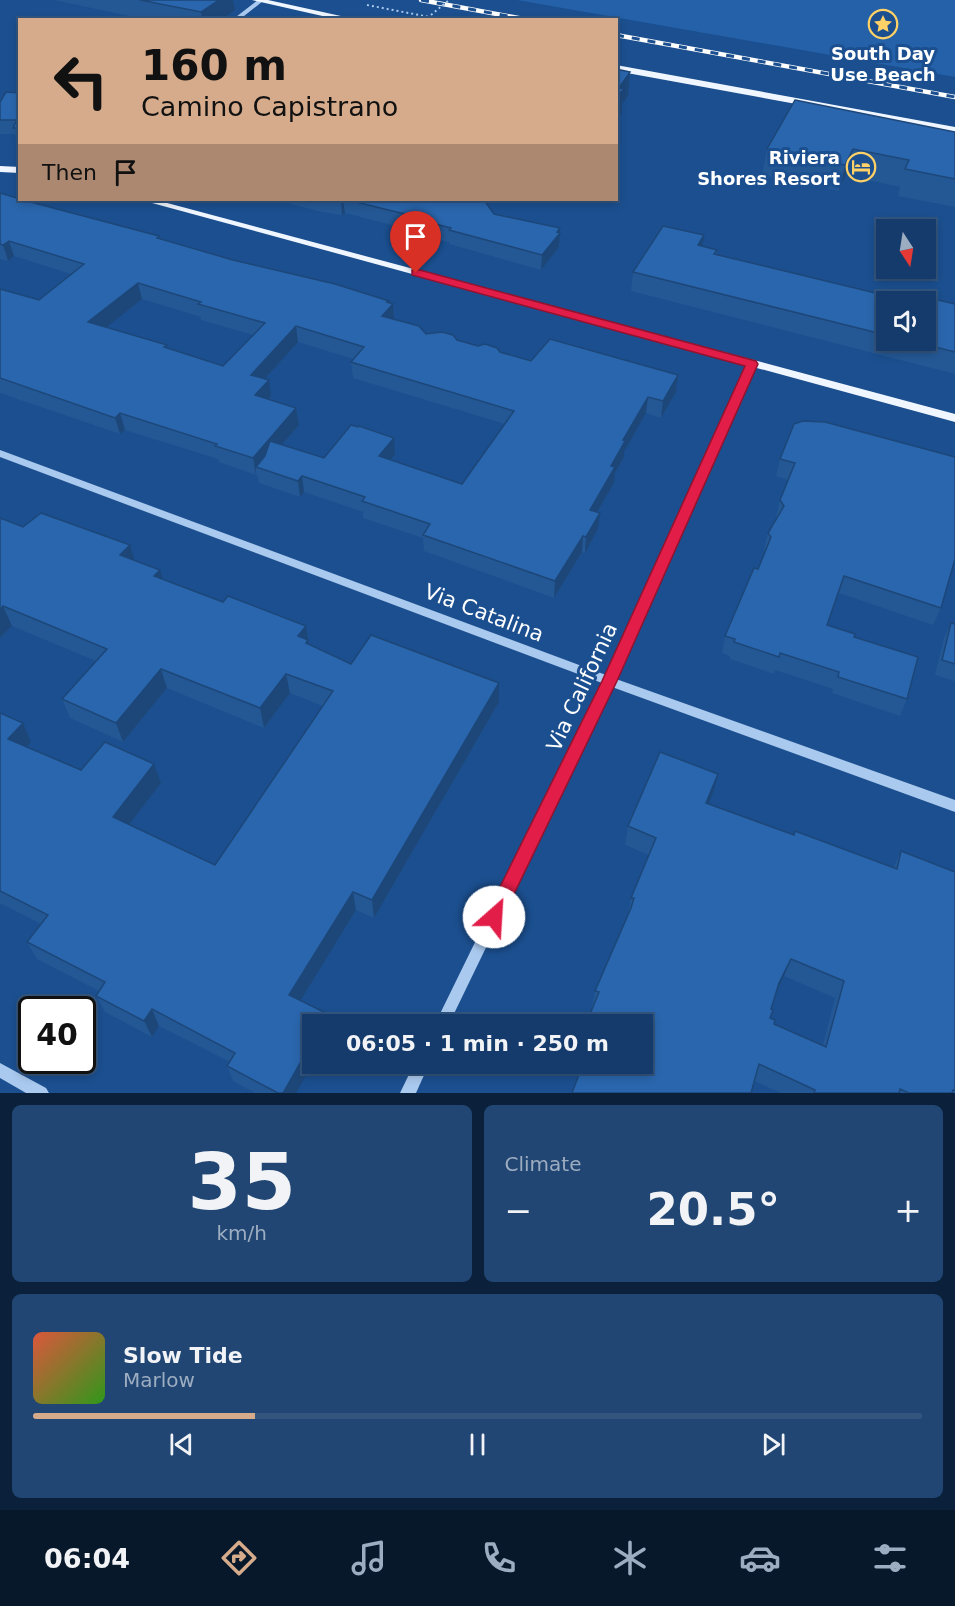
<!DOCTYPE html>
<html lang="en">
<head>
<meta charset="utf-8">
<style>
	body { margin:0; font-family:"DejaVu Sans",sans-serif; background:#214673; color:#f1f3f6; height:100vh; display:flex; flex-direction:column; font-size:22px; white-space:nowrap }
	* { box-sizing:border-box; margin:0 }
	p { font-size:20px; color:#9dadc1 }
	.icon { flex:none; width:33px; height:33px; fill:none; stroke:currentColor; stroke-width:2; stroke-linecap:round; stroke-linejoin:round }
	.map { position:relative; height:1093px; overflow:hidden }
	.sheet { display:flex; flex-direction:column; gap:12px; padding:12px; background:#0b203b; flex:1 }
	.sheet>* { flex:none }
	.top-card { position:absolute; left:18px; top:18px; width:600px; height:183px; border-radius:0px; box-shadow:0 3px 9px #0003,0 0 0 2px #33557e; background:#d6ab8b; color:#111; overflow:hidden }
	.needle { width:39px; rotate:168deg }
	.tools { position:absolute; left:876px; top:219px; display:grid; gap:12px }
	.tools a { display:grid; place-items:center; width:60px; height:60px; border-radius:0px; background:#143b6b; box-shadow:0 3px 9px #0003,0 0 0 2px #33557e; font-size:30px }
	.speed { position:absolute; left:18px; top:996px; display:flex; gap:12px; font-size:30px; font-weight:700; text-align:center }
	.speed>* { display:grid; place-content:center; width:78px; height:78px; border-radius:50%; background:#143b6b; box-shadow:0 3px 9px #0003,0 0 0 2px #33557e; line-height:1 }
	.speed .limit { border:3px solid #111; border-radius:9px; background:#fff; color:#111 }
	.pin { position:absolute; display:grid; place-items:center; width:51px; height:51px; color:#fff; margin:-62px -26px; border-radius:50% 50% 50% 0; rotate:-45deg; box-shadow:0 0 6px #0007 }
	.pin .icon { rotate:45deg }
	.me { position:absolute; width:66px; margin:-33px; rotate:26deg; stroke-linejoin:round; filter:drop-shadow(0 0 4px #0008) }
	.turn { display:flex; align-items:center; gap:21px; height:126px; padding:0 24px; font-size:27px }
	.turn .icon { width:78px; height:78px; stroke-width:2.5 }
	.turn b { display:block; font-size:42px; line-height:51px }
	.then { display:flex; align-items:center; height:57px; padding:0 24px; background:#0003; gap:12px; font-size:22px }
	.big { font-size:45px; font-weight:800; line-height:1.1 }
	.sheet .widget { flex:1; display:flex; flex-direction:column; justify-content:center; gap:9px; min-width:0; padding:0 21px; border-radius:9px; background:#214673 }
	.sheet .dial { align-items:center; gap:0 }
	.dial b { font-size:78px; line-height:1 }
	.song { display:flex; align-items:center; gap:18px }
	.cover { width:72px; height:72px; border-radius:9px; background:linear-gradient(135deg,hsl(10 70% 55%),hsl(110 70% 35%)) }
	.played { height:6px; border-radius:3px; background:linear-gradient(90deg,#d6ab8b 25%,#33557e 25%) }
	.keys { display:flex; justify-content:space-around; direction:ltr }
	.heat { display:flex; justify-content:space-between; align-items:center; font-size:33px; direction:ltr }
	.sheet .tiles { flex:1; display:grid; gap:12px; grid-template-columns:1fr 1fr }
	.widget:last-child { grid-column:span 2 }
	.trip { position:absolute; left:302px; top:1014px; width:351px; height:60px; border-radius:0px; background:#143b6b; box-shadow:0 3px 9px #0003,0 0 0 2px #33557e; font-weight:800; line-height:60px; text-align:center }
	.dock { display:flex; height:96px; justify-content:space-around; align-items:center; background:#08182b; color:#9dadc1 }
	.dock .icon { width:42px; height:42px }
	.dock .selected { color:#d6ab8b }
	.dock b { font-size:27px; color:#f1f3f6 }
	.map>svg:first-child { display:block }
	.green { fill:#2461a8 }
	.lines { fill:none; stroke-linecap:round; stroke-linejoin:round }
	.path { stroke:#a9c9ee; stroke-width:2; stroke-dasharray:2 3; stroke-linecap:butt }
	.minor { fill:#a9c9ee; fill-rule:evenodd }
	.major { fill:#f0f6ff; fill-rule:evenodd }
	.rail-casing { stroke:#fff; stroke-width:4.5 }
	.rail { stroke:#1b4f8f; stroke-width:3; stroke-dasharray:8; stroke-linecap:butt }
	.path-bridge { stroke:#a9c9ee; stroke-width:2; stroke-dasharray:2 3; stroke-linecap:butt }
	.wall { fill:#245895; fill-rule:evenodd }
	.shaded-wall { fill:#1d4779 }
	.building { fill:#2a66ad; stroke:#1d4779; stroke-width:1.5; fill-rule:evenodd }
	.route { fill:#e11d48; stroke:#92132f; stroke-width:1.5 }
	.labels { text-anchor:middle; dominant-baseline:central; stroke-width:6; stroke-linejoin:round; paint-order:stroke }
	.far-poi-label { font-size:18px; font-weight:bold; fill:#fff; stroke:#1b4f8f }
	.street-label { font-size:21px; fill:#fff; stroke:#1b4f8f }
</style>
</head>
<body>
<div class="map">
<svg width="955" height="1093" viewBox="0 0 955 1093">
	<rect width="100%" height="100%" fill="#1b4f8f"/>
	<path class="green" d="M517,0H955V77Z"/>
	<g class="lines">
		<g class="path">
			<path d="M367,5L445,20"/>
			<path d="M444,17L458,20"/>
		</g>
		<g class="minor">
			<path d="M258,0L263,1L239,20H232Z"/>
			<path d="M752,361L756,364L616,679L955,800V812L612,687L449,1024H435L602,683L0,457V450L606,675L748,364Z"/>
			<path d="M0,1063L46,1088L49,1093H26L0,1078Z"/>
			<path d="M414,1064H429L416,1093H400Z"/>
		</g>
		<g class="major">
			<path d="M252,0H268L359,20H340Z"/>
			<path d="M616,65L955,127V133L616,71Z"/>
			<path d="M0,166L20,167V173L0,172Z"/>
			<path d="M141,200H156L955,414V422Z"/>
		</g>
		<g class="rail-casing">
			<g id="rail">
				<path d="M421,0L529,20"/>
				<path d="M616,35L955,97"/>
			</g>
		</g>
		<use href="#rail" class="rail"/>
		<path class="path-bridge" d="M431,15L449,0"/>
	</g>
	<g class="wall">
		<path d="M54,0H233L235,10L221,20H148Z"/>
		<path d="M20,93V142H17L15,134H0V102Z"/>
		<path d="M955,132V207L898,196L900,187L846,175L839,191L762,175L767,149Z"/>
		<path d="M0,193L233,260L393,304L394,319L426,334L457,340L531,361L678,375L676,392L661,418L646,413L624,452V457L615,473L614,483L597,512L598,529L585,553L582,552L554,598L424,551L423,538L363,518V512L304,492L300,497L259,483L257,474L256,475L219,462L218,459L125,430L120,434L0,393V289L39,300L71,274L14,256L8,261L0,259ZM142,299L201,317V320L253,335L223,366L168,349L106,327ZM298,342L353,359L351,362L353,378L505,424L462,484L390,460L395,454L324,458L282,445L299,425L296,408L269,399L271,396L265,379Z"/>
		<path d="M275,200H484L494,214L560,243L559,247L541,270L449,244V242L428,237L427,234L345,213L342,215L322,212Z"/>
		<path d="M704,235L702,246L717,250L716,255L892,297L955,304V374L631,291L633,272ZM886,302L926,340H886Z"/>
		<path d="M955,457V563H954L941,608L933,625L839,593L827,625L854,637L907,699L900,716L832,693L833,689L775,670L774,674L730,659V656L722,653L725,636L758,569L765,552L764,550L768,533L777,518L776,517L780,500L788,480L776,476L780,459Z"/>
		<path d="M0,518L23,527L134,560L163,579L223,602L306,626L309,644L351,664L499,683V702L374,918L356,910L300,1000L328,1014L330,1024H312L296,1093H255L233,1081L227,1066L230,1062L159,1026L152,1037L105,1012L96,996L99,991L37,959L27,942L41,924L0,903V713L23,723L31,742L27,747L81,770L154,764L161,783L129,824L215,865L323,706L290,693L264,728L167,688L123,742L70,718L62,699L96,661L12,626L0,638Z"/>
		<path d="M951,623L955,624V681L935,675L944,638Z"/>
		<path d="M713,793L708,804L793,835L893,868L901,851L955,872V1093H781L754,1081L582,1067L574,1064H642L592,1007L595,991L628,915L631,898L649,855L625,845L628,826ZM784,976L835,998L823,1045L774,1024L770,1018L771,1009L776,990Z"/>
	</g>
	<g class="shaded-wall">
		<path d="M219,0H233L235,10L221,20H202L201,12Z"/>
		<path d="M630,72L628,96L622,104V113L616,119V98L619,88Z"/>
		<path d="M853,149L846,175L839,191L845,165Z"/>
		<path d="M341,200H343L345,213L342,215Z"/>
		<path d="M560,228L559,247L541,270L542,255Z"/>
		<path d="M704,235L701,254L698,245Z"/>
		<path d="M9,241L14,256L8,261L3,245Z"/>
		<path d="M138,283L142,299L93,338L88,322Z"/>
		<path d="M389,301V308L393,304L394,320L382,316Z"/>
		<path d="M296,326L298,342L254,391L251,375Z"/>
		<path d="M678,375L676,392L661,418L663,401Z"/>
		<path d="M269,380L271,396L257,411L255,395Z"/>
		<path d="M648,397L646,413L624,452V457L615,473L614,483L589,526L590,510L623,440Z"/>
		<path d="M296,408L299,425L261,469L256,467V475L253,458Z"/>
		<path d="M120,413L125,430L120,434L115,418Z"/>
		<path d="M394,438L395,454L380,473L379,456Z"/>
		<path d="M302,476L304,492L300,497L298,481Z"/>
		<path d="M600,513L598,529L585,553L586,537Z"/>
		<path d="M583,536L582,552L554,598L555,581Z"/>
		<path d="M130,545L136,565L120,555Z"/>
		<path d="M160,570L166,589L154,576Z"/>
		<path d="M3,606L12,626L0,638V610Z"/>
		<path d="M306,626L309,645L298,636Z"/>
		<path d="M161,669L167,688L123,742L116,723Z"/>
		<path d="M286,674L290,693L264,728L260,708Z"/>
		<path d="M499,683V702L374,918L372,900Z"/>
		<path d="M23,723L31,742L18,758L8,739Z"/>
		<path d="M154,764L161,783L121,835L113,817Z"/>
		<path d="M718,774L713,793L701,822L706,803Z"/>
		<path d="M353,892L356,910L294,1011L289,995Z"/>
		<path d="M791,959L784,976L772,1000L779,983Z"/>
		<path d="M152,1009L159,1026L152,1037L144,1021Z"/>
		<path d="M328,1014L330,1024H322Z"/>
		<path d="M312,1042L313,1064L296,1093H283Z"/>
	</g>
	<g class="building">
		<path d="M140,0H219L201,12Z"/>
		<path d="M616,69L630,72L619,88L624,89L616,98Z"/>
		<path d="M6,92L20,93V128H13L17,120H0V102Z"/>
		<path d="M795,100L955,132V179L905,169L909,160L853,149L845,165L767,149Z"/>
		<path d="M0,193L20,199V200H23L159,236L157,238L233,260L335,284L389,301L387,302L393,304L382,316L419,326L426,334L442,332L453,335L457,340L478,346L485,344L497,348L500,352L531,361L550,339L678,375L663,401L648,397L623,440L625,441L611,466L615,467L590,510L600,513L586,537L583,536L555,581L423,535L430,524L362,501L365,497L302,476L298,481L256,467L265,456L270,441L324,458L351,425L358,427L359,426L394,438L379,456L462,484L514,411L351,362L364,347L296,326L251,375L269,380L255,395L296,408L253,458L215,446L217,444L120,413L115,418L0,378V289L39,300L84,264L9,241L3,245L0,244ZM138,283L201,302L198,304L265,323L223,366L164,347L167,345L88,322Z"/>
		<path d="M348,200H484L494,214L560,228L557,232L560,233L542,255L449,230L451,228L427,222L429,220Z"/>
		<path d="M663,226L704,235L698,245L717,250L714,254L892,297L895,290L955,304V352L908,340H926V302H886V335L633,272Z"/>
		<path d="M803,421L825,422L955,457V559L941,608L844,576L827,625L855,634L854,637L918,657L907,699L838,677L839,672L780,653L779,657L734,642L735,639L725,636L754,568L758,569L771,537L768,533L784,506L780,500L795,463L780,459L794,424Z"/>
		<path d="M41,513L130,545L120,555L160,570L154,576L223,602L228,596L306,626L298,636L308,640L306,643L351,664L371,635L499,683L372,900L353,892L289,995L328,1014L322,1024H312V1042L283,1093H278L227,1066L235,1053L152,1009L144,1021L96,996L105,982L27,942L48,915L0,891V713L23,723L8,739L81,770L105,742L154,764L113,817L215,865L333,691L286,674L260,708L161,669L116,723L62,699L107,649L3,606L0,610V518L23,527Z"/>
		<path d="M951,623L955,624V664L942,660Z"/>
		<path d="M660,752L718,774L706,803L794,835L795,831L897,869L901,851L955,872V1090H953L952,1093H909L900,1089L899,1093H814L815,1090L759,1064L751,1093H572L583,1064H642V1024H586L599,992L595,991L631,908L634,898H631L656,838L628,826ZM791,959L844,981L826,1047L774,1024L775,1020L770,1018L773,1010L771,1009L779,983Z"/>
	</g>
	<path class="route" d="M416,269L756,361L758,364L617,681L500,923L494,926L488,923L485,917L488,911L602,681L745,366L412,275V270Z"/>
	<defs>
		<g id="sight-ring" transform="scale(1.5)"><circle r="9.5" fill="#1b4f8f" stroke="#ffd166" stroke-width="1.5"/><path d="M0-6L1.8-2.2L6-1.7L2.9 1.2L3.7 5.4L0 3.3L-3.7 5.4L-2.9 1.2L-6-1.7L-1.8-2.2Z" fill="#ffd166"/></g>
		<g id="hotel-ring" transform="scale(1.5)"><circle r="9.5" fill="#1b4f8f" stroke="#ffd166" stroke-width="1.5"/><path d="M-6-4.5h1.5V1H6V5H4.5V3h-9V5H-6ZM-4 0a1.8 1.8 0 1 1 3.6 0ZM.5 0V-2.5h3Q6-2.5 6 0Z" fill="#ffd166"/></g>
	</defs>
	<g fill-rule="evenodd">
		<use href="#sight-ring" x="883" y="24"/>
		<use href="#hotel-ring" x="861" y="167"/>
	</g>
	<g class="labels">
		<g class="far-poi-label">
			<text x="883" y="53">South Day<tspan x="883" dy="21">Use Beach</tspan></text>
			<text x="840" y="157" text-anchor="end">Riviera<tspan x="840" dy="21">Shores Resort</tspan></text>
		</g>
		<g class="street-label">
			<text transform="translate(484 613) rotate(21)">Via Catalina</text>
			<text transform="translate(582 687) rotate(-65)">Via California</text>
		</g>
	</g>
</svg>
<div class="tools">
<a><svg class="needle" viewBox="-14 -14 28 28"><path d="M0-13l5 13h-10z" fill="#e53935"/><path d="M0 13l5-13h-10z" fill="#9dadc1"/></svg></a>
<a><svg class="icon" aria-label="sound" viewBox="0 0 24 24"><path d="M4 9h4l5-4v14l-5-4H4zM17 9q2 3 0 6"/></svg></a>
</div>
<div class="speed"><div class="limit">40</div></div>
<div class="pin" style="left:416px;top:273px;background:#d93025"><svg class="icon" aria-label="arrive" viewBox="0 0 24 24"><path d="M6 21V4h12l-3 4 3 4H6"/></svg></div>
<svg class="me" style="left:494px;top:917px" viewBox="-20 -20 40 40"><circle r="19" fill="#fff"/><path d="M0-13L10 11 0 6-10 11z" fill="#e11d48"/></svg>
<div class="trip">06:05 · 1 min · 250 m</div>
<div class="top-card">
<div class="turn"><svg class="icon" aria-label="left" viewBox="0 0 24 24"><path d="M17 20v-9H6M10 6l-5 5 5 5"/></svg><div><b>160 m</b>Camino Capistrano</div></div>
<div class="then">Then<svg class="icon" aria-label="arrive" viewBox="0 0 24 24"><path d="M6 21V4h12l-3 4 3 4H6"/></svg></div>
</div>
</div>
<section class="sheet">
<div class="tiles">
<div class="widget dial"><b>35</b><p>km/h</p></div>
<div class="widget"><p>Climate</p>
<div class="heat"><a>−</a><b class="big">20.5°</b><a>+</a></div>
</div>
<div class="widget">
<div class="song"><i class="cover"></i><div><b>Slow Tide</b><p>Marlow</p></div></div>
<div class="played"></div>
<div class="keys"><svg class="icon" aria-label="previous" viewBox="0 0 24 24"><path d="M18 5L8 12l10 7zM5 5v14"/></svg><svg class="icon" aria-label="pause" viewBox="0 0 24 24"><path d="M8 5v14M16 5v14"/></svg><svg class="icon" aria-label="next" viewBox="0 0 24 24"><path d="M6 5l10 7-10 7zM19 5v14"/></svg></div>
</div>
</div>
</section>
<nav class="dock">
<b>06:04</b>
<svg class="icon selected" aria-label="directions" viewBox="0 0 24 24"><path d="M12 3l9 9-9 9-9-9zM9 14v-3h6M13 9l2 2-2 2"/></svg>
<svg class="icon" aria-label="music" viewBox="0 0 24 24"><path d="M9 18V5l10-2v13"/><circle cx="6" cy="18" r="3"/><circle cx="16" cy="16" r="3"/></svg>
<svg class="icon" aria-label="phone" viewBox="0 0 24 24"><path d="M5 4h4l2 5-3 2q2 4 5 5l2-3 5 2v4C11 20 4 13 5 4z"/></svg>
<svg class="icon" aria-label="climate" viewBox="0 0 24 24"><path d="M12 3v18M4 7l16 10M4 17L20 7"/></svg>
<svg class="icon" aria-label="car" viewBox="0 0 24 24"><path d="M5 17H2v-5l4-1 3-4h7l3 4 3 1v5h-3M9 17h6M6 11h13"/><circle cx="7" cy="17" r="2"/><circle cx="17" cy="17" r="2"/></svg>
<svg class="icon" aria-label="filters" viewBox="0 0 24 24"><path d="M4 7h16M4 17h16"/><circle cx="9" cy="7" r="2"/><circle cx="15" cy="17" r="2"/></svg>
</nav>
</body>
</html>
